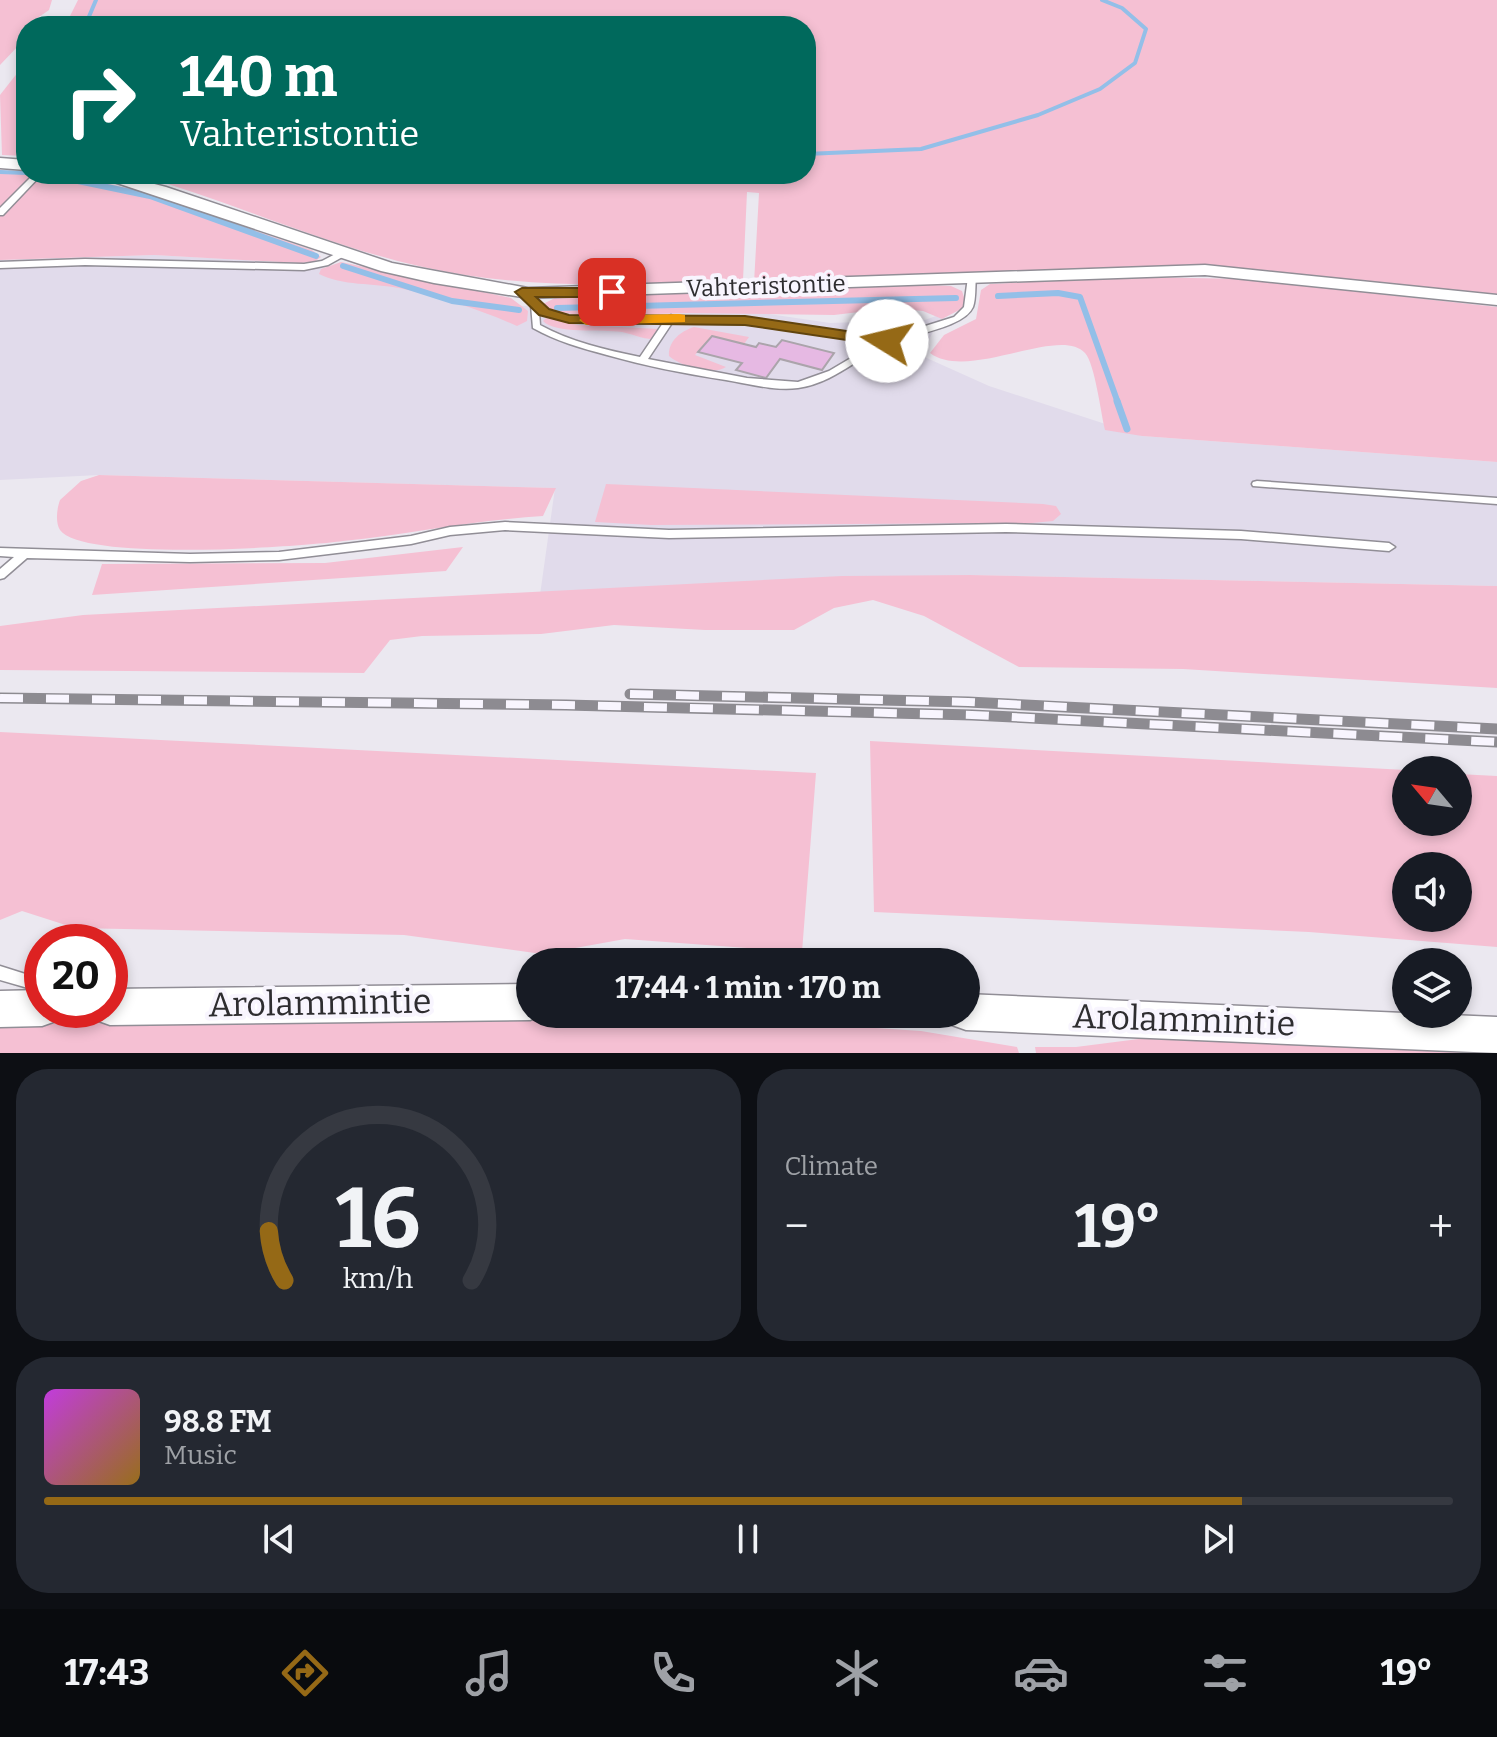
<!DOCTYPE html>
<html lang="en">
<head>
<meta charset="utf-8">
<style>
	body { margin:0; font-family:Bitter,serif; background:#242831; color:#f1f3f6; height:100vh; display:flex; flex-direction:column; font-size:30px; white-space:nowrap }
	* { box-sizing:border-box; margin:0 }
	p { font-size:26px; color:#9ea1a6 }
	.icon { flex:none; width:44px; height:44px; fill:none; stroke:currentColor; stroke-width:2; stroke-linecap:round; stroke-linejoin:round }
	.map { position:relative; height:1053px; overflow:hidden }
	.panel { display:flex; flex-direction:column; gap:16px; padding:16px; background:#0d0f14; flex:1 }
	.panel>* { flex:none }
	.guide { position:absolute; left:16px; top:16px; width:800px; height:168px; border-radius:32px; box-shadow:0 4px 12px #0003; background:#00695c; color:#fff; overflow:hidden }
	.needle { width:52px; rotate:299deg }
	.buttons { position:absolute; left:1392px; top:756px; display:grid; gap:16px }
	.buttons a { display:grid; place-items:center; width:80px; height:80px; border-radius:50%; background:#171b24; box-shadow:0 4px 12px #0003; font-size:40px }
	.speed { position:absolute; left:24px; top:924px; display:flex; gap:16px; font-size:40px; font-weight:700; text-align:center }
	.speed>* { display:grid; place-content:center; width:104px; height:104px; border-radius:50%; background:#171b24; box-shadow:0 4px 12px #0003; line-height:1 }
	.speed .limit { border:12px solid #d22; background:#fff; color:#111 }
	.pin { position:absolute; display:grid; place-items:center; width:68px; height:68px; color:#fff; margin:-34px; border-radius:16px; box-shadow:0 4px 12px #0006 }
	.me { position:absolute; width:88px; margin:-44px; rotate:279deg; stroke-linejoin:round; filter:drop-shadow(0 0 6px #0008) }
	.turn { display:flex; align-items:center; gap:28px; height:168px; padding:0 32px; font-size:36px }
	.turn .icon { width:104px; height:104px; stroke-width:2.5 }
	.turn b { display:block; font-size:56px; line-height:68px }
	.big { font-size:60px; font-weight:700; line-height:1.1 }
	.panel .tile { flex:1; display:flex; flex-direction:column; justify-content:center; gap:12px; min-width:0; padding:0 28px; border-radius:32px; background:#242831 }
	.panel .dial { align-items:center; gap:0 }
	.dial svg { height:208px; overflow:visible; fill:none; stroke:#363941; stroke-width:7; stroke-linecap:round; text-anchor:middle }
	.dial text { fill:#f1f3f6; stroke:none }
	.song { display:flex; align-items:center; gap:24px }
	.cover { width:96px; height:96px; border-radius:12px; background:linear-gradient(135deg,hsl(290 70% 55%),hsl(40 70% 35%)) }
	.played { height:8px; border-radius:4px; background:linear-gradient(90deg,#956916 85%,#363941 85%) }
	.keys { display:flex; justify-content:space-around; direction:ltr }
	.heat { display:flex; justify-content:space-between; align-items:center; font-size:44px; direction:ltr }
	.panel .tiles { flex:1; display:grid; gap:16px; grid-template-columns:1fr 1fr }
	.tile:last-child { grid-column:span 2 }
	.trip { position:absolute; left:516px; top:948px; width:464px; height:80px; border-radius:40px; background:#171b24; box-shadow:0 4px 12px #0003; font-weight:700; line-height:80px; text-align:center }
	.tabs { display:flex; height:128px; justify-content:space-around; align-items:center; background:#090b0e; color:#9ea1a6 }
	.tabs .icon { width:56px; height:56px }
	.tabs .active { color:#956916 }
	.tabs b { font-size:36px; color:#f1f3f6 }
	.map>svg:first-child { display:block }
	.built { fill:#e1dbeb }
	.green { fill:#f5c0d3; fill-rule:evenodd }
	.lines { fill:none; stroke-linecap:round; stroke-linejoin:round }
	.stream-far2 { stroke:#93bfe8; stroke-width:4 }
	.stream-far1 { stroke:#93bfe8; stroke-width:6 }
	.stream { stroke:#93bfe8; stroke-width:7 }
	.building { fill:#e6b9e3; stroke:#aba4ab; stroke-width:2 }
	.service-casing { stroke:#918e96; stroke-width:3 }
	.minor-casing { stroke:#918e96; stroke-width:3 }
	.tertiary-casing { stroke:#918e96; stroke-width:3 }
	.service { fill:#fff; fill-rule:evenodd }
	.minor { fill:#fff; fill-rule:evenodd }
	.tertiary { fill:#fff; fill-rule:evenodd }
	.rail-casing { stroke:#8d8b91; stroke-width:11 }
	.rail { stroke:#f8f5fe; stroke-width:8; stroke-dasharray:23; stroke-linecap:butt }
	.route { fill:#956916; stroke:#61440e; stroke-width:2 }
	.slow { fill:#f59e0b }
	.labels { text-anchor:middle; dominant-baseline:central; stroke-width:8; stroke-linejoin:round; paint-order:stroke }
	.far-street-label { font-size:24px; fill:#2e2d30; stroke:#f8f5fe }
	.near-street-label { font-size:34px; fill:#2e2d30; stroke:#f8f5fe }
</style>
</head>
<body>
<div class="map">
<svg width="1497" height="1053" viewBox="0 0 1497 1053">
	<rect width="100%" height="100%" fill="#ebe8f0"/>
	<path class="built" d="M154,255L246,260L366,272L486,305L748,311L830,323L925,320L944,313L920,355L989,386L1142,436L1497,462V586L970,575L540,595L555,488L99,475L0,480V260Z"/>
	<g class="green">
		<path d="M0,0H52L49,10L26,26L19,45L0,65Z"/>
		<path d="M78,0H1497V297L1234,268L1163,266L754,283L759,193L747,192L743,280C635,285 530,291 423,267C324,245 232,201 134,174H806V26H65Z"/>
		<path d="M26,62V156L2,155L0,95Z"/>
		<path d="M0,170L75,176L139,191L312,250L321,257L314,262L299,263L154,255L0,260Z"/>
		<path d="M341,262L511,298L528,311L527,321L517,326C479,309 440,297 399,288C374,283 342,286 319,274L321,269Z"/>
		<path d="M1142,277L1242,279L1497,307V462L1142,436L1105,430C1101,414 1095,364 1085,353C1059,325 969,382 930,353L944,335L976,319L981,290L990,284Z"/>
		<path d="M926,285L951,286L962,291L965,300L963,308L942,319L923,311L893,308L834,315L687,313L584,316L555,311L543,304L555,298Z"/>
		<path d="M546,318L578,325L659,329L653,339C641,339 633,334 622,332C602,329 554,334 543,321Z"/>
		<path d="M694,327L749,337L744,344L712,336L695,355L726,367C713,376 680,366 669,356C668,341 681,331 694,327Z"/>
		<path d="M99,475L556,488L543,516C475,520 410,534 343,541C299,547 83,562 60,530C55,522 57,508 60,500L81,481Z"/>
		<path d="M606,484L1043,504L1056,506L1061,514L1053,521L1032,523L651,525L595,522Z"/>
		<path d="M463,547L446,571L92,595L102,564L325,563Z"/>
		<path d="M970,575L1497,586V688L1183,669L1019,667L924,616L873,600L834,608L794,630H705L614,625L541,634L422,636L390,640L364,673L0,670V626L83,615L842,576Z"/>
		<path d="M0,732L816,773L802,952L625,939L542,954L404,935L75,928L22,911L0,920Z"/>
		<path d="M870,741L1406,770V822H1458V774L1497,776V947L1309,932L874,912ZM1406,866H1458V918H1406Z"/>
		<path d="M253,1018L647,1020L846,1026L921,1031L1017,1047L1019,1053H0V1025Z"/>
		<path d="M1162,1036L1496,1053H1036L1035,1047H1076Z"/>
	</g>
	<g class="lines">
		<g class="stream-far2">
			<path d="M85,26L96,0"/>
			<path d="M806,154L921,149L1038,115L1100,89L1135,63L1146,29L1122,8L1102,0"/>
			<path d="M0,172L26,173"/>
			<path d="M46,175L69,178"/>
		</g>
		<g class="stream-far1">
			<path d="M54,176L150,196L316,256"/>
			<path d="M343,266L452,301L519,310"/>
			<path d="M998,296L1058,293L1080,297L1118,403"/>
			<path d="M557,308L956,298"/>
		</g>
		<path class="stream" d="M1117,401L1127,429"/>
	</g>
	<path class="building" d="M712,336L756,347L759,343L776,347L782,340L834,353L822,370L780,359L766,378L736,370L742,363L698,352Z"/>
	<g class="lines">
		<g class="service-casing">
			<g id="service">
				<path d="M34,174H42L3,215H0V208Z"/>
				<path d="M343,250L347,253L346,255L328,265L304,270L85,265L0,268V262L85,259L304,264L322,261Z"/>
				<path d="M972,274L976,277C975,286 976,299 973,307C964,328 911,334 891,343C859,356 834,383 798,388C775,391 749,384 726,380C686,374 646,366 607,355C581,348 556,341 533,328L531,305L518,292L519,290H525L547,310L569,316L667,317L671,315L675,317L745,318L887,338L954,317L964,307L968,277ZM539,312L569,322L663,323L640,357C606,350 571,342 540,325ZM672,323L745,324L878,342L829,371L798,382L747,378L648,359Z"/>
				<path d="M1257,481L1497,498V504L1253,486L1252,484L1253,482Z"/>
				<path d="M505,522L669,530L1006,524L1241,531L1389,543L1395,547L1389,551L1241,539L1006,532L669,538L505,530L450,535L411,544L279,560L190,562L27,558L4,578L0,579V569L14,557L0,556V548L190,554L279,552L411,536L450,527Z"/>
				<path d="M0,966L38,978L42,985V1008L37,1006L28,988L0,980Z"/>
			</g>
		</g>
		<g class="minor-casing">
			<g id="minor">
				<path d="M0,158L26,160V170L0,168Z"/>
				<path d="M90,174H116L166,187L392,263L528,288L1205,265L1497,295V305L1205,275L528,298L434,283L381,271Z"/>
			</g>
		</g>
		<g class="tertiary-casing">
			<g id="tertiary">
				<path d="M530,984V1014H544L530,1020L110,1025L96,1020L92,1010H110V989Z"/>
				<path d="M42,990V1010H61L56,1021L42,1026L0,1027V991Z"/>
				<path d="M966,994L1497,1017V1053L966,1030L952,1025L947,1014H966Z"/>
			</g>
		</g>
		<use href="#service" class="service"/>
		<use href="#minor" class="minor"/>
		<use href="#tertiary" class="tertiary"/>
		<g class="rail-casing">
			<g id="rail">
				<path d="M630,694L968,702L1497,729"/>
				<path d="M0,698L566,705L972,715L1497,742"/>
			</g>
		</g>
		<use href="#rail" class="rail"/>
	</g>
	<path class="route" d="M522,288H612L619,292L612,297H536L549,309L569,315L745,316L887,337L894,341L887,346L745,325L569,323L539,315L515,292Z"/>
	<path class="slow" d="M679,314L685,315V322L586,325L579,320L586,316Z"/>
	<g class="labels">
		<g class="far-street-label">
			<text transform="translate(766 286) rotate(-2)">Vahteristontie</text>
		</g>
		<g class="near-street-label">
			<text transform="translate(320 1003) rotate(-1)">Arolammintie</text>
			<text transform="translate(1184 1020) rotate(2)">Arolammintie</text>
		</g>
	</g>
</svg>
<div class="buttons">
<a><svg class="needle" viewBox="-14 -14 28 28"><path d="M0-13l5 13h-10z" fill="#e53935"/><path d="M0 13l5-13h-10z" fill="#9ea1a6"/></svg></a>
<a><svg class="icon" aria-label="sound" viewBox="0 0 24 24"><path d="M4 9h4l5-4v14l-5-4H4zM17 9q2 3 0 6"/></svg></a>
<a><svg class="icon" aria-label="layers" viewBox="0 0 24 24"><path d="M12 4l9 5-9 5-9-5zM3 14l9 5 9-5"/></svg></a>
</div>
<div class="speed"><div class="limit">20</div></div>
<div class="pin" style="left:612px;top:292px;background:#d93025"><svg class="icon" aria-label="arrive" viewBox="0 0 24 24"><path d="M6 21V4h12l-3 4 3 4H6"/></svg></div>
<svg class="me" style="left:887px;top:341px" viewBox="-20 -20 40 40"><circle r="19" fill="#fff"/><path d="M0-13L10 11 0 6-10 11z" fill="#956916"/></svg>
<div class="trip">17:44 · 1 min · 170 m</div>
<div class="guide">
<div class="turn"><svg class="icon" aria-label="right" viewBox="0 0 24 24"><path d="M7 20v-9h11M14 6l5 5-5 5"/></svg><div><b>140 m</b>Vahteristontie</div></div>
</div>
</div>
<section class="panel">
<div class="tiles">
<div class="tile dial"><svg viewBox="0 0 100 80">
<path d="M14 69A42 42 0 1 1 86 69"/>
<path d="M14 69A42 42 0 0 1 8 50" stroke="#956916"/>
<text x="50" y="56" font-size="32" font-weight="700">16</text>
<text x="50" y="72" font-size="11">km/h</text>
</svg></div>
<div class="tile"><p>Climate</p>
<div class="heat"><a>−</a><b class="big">19°</b><a>+</a></div>
</div>
<div class="tile">
<div class="song"><i class="cover"></i><div><b>98.8 FM</b><p>Music</p></div></div>
<div class="played"></div>
<div class="keys"><svg class="icon" aria-label="previous" viewBox="0 0 24 24"><path d="M18 5L8 12l10 7zM5 5v14"/></svg><svg class="icon" aria-label="pause" viewBox="0 0 24 24"><path d="M8 5v14M16 5v14"/></svg><svg class="icon" aria-label="next" viewBox="0 0 24 24"><path d="M6 5l10 7-10 7zM19 5v14"/></svg></div>
</div>
</div>
</section>
<nav class="tabs">
<b>17:43</b>
<svg class="icon active" aria-label="directions" viewBox="0 0 24 24"><path d="M12 3l9 9-9 9-9-9zM9 14v-3h6M13 9l2 2-2 2"/></svg>
<svg class="icon" aria-label="music" viewBox="0 0 24 24"><path d="M9 18V5l10-2v13"/><circle cx="6" cy="18" r="3"/><circle cx="16" cy="16" r="3"/></svg>
<svg class="icon" aria-label="phone" viewBox="0 0 24 24"><path d="M5 4h4l2 5-3 2q2 4 5 5l2-3 5 2v4C11 20 4 13 5 4z"/></svg>
<svg class="icon" aria-label="climate" viewBox="0 0 24 24"><path d="M12 3v18M4 7l16 10M4 17L20 7"/></svg>
<svg class="icon" aria-label="car" viewBox="0 0 24 24"><path d="M5 17H2v-5l4-1 3-4h7l3 4 3 1v5h-3M9 17h6M6 11h13"/><circle cx="7" cy="17" r="2"/><circle cx="17" cy="17" r="2"/></svg>
<svg class="icon" aria-label="filters" viewBox="0 0 24 24"><path d="M4 7h16M4 17h16"/><circle cx="9" cy="7" r="2"/><circle cx="15" cy="17" r="2"/></svg>
<b>19°</b>
</nav>
</body>
</html>
